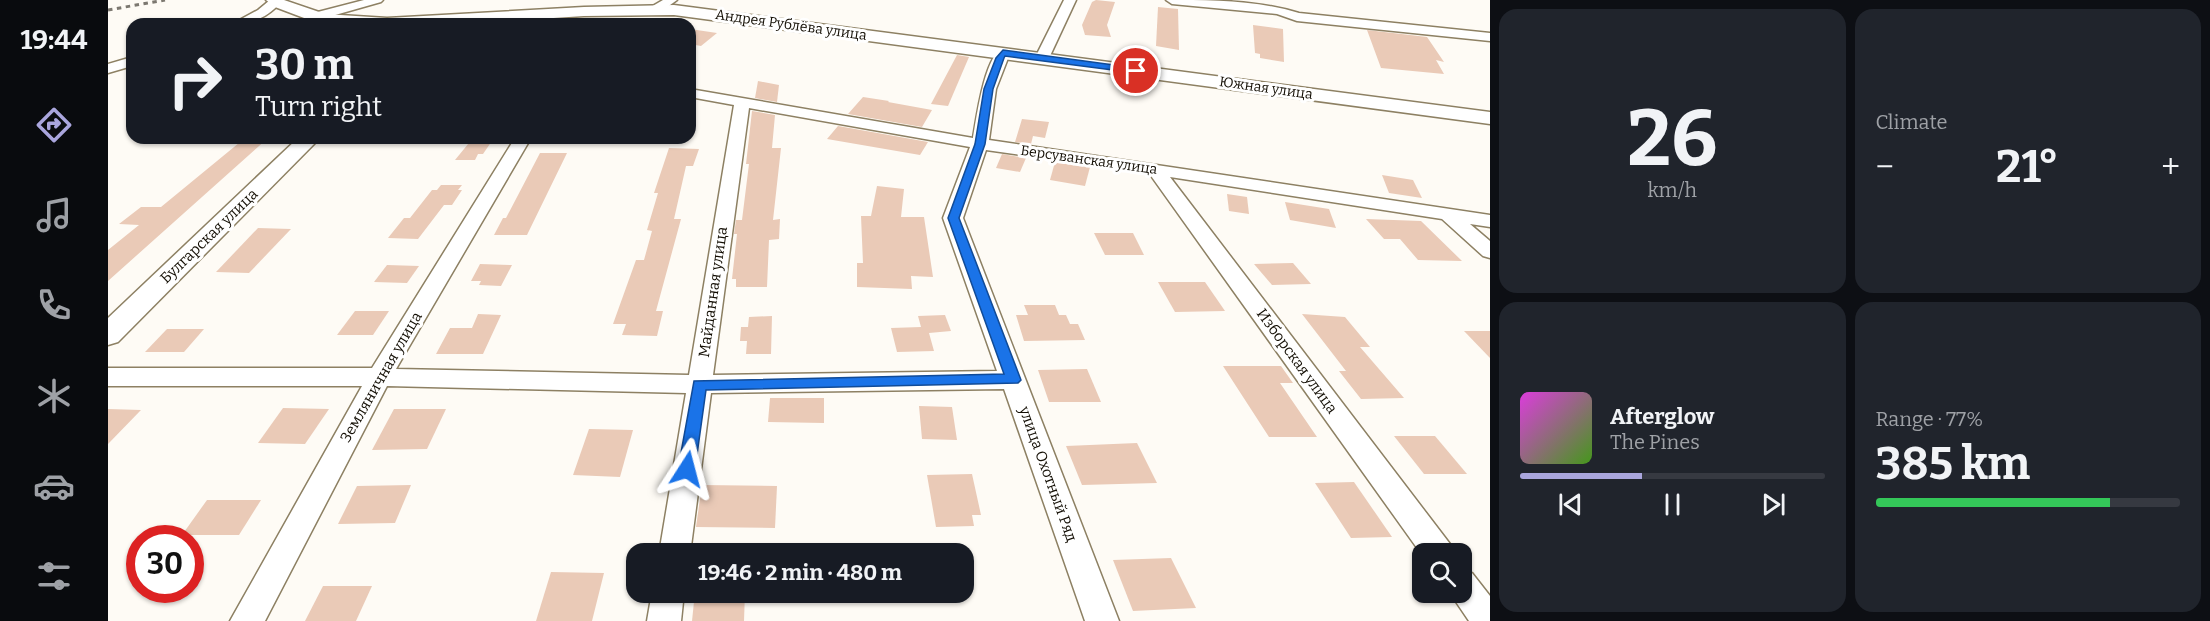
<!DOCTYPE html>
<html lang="en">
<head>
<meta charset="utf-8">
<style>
	body { margin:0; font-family:Bitter,serif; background:#20242c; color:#f1f3f6; height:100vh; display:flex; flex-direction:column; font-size:22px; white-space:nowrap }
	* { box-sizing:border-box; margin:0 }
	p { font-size:20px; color:#9ea1a6 }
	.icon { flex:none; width:33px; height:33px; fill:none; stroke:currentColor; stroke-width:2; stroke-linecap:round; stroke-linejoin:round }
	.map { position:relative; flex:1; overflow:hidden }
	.sheet { display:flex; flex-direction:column; gap:9px; padding:9px; background:#0d0f14; width:720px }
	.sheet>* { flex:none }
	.guide { position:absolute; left:18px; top:18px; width:570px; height:126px; border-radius:18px; box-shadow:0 2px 4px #0004; background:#171b24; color:#f1f3f6; overflow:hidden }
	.tools { position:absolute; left:1304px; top:543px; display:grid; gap:12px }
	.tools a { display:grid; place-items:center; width:60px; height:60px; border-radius:12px; background:#171b24; box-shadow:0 2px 4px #0004; font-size:30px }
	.speed { position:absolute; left:18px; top:525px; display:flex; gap:12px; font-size:30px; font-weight:700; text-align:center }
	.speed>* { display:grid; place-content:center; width:78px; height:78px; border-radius:50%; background:#171b24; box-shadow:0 2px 4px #0004; line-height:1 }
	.speed .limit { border:9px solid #d22; background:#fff; color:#111 }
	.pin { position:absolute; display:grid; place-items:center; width:51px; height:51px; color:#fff; margin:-26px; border:3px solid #fff; border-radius:50%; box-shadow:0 2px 6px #0007 }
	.me { position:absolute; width:66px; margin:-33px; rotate:9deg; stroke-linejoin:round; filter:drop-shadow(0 0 4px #0008) }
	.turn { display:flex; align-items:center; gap:21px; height:126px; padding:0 30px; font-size:27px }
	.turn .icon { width:78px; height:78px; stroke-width:2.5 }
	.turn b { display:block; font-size:42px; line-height:51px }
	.big { font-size:45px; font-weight:700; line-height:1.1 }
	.sheet .tile { flex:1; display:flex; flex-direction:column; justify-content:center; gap:9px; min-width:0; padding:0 21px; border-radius:18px; background:#20242c }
	.sheet .dial { align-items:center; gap:0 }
	.dial b { font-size:78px; line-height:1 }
	.song { display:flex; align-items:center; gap:18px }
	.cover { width:72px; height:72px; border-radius:9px; background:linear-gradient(135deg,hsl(300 70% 55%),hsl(100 70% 35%)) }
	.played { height:6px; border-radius:3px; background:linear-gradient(90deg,#aaa6dd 40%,#363941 40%) }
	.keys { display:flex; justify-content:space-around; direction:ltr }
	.heat { display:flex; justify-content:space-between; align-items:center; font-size:33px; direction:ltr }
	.charge { height:9px; border-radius:4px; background:linear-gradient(90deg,#34c759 77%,#363941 0) }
	.sheet .tiles { flex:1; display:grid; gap:9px; grid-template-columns:repeat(2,1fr) }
	.trip { position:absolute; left:518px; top:543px; width:348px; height:60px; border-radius:18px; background:#171b24; box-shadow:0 2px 4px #0004; font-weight:700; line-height:60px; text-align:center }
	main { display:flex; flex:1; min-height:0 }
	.tabs { display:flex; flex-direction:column; width:108px; justify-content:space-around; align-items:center; background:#090b0e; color:#9ea1a6 }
	.tabs .icon { width:42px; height:42px }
	.tabs .active { color:#aaa6dd }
	.tabs b { font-size:27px; color:#f1f3f6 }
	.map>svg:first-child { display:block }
	.building { fill:#eacab7 }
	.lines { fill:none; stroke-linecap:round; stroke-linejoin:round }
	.minor-casing { stroke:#8d8063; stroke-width:3 }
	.tertiary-casing { stroke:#8d8063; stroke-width:3 }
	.minor { fill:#fff; fill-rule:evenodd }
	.tertiary { fill:#fff; fill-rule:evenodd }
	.rail { stroke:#7c7870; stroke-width:3; stroke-dasharray:4.5 4.5; stroke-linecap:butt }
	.route { fill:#1a73e8; stroke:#114b97; stroke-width:1.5 }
	.labels { text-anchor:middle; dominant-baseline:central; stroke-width:6; stroke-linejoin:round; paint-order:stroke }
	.far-street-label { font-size:14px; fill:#130e04; stroke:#fff }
	.street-label { font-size:15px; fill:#130e04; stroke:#fff }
</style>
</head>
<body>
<main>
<nav class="tabs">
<b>19:44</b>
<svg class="icon active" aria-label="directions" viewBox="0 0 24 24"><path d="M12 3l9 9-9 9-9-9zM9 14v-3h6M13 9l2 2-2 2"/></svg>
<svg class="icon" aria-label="music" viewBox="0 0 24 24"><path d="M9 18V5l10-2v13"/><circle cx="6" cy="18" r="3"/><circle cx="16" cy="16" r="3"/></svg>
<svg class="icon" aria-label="phone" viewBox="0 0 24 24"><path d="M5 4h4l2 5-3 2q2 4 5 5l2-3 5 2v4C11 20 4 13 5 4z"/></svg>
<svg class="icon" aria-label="climate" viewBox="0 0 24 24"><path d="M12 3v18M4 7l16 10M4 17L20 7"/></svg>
<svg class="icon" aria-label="car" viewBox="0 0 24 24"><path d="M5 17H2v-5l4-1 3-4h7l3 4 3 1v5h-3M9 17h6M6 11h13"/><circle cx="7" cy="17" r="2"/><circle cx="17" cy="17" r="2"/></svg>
<svg class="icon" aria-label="filters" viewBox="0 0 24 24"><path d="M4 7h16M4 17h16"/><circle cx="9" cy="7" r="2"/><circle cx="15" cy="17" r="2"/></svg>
</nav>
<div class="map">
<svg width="1382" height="621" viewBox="0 0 1382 621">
	<rect width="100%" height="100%" fill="#fefbf5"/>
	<g class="building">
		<path d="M988,0L1007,2L999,25L1003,37L977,35L974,25L984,2Z"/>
		<path d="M1050,7L1070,9L1071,50L1048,46Z"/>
		<path d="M1145,25L1175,29L1176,62L1152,58V54L1147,53Z"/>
		<path d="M582,29L609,33L593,46L582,44Z"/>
		<path d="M1259,30L1319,37L1336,62L1328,60L1336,74L1273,68Z"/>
		<path d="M849,55L861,57L840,106L823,104Z"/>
		<path d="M650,81L671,85L669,102L647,98Z"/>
		<path d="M755,97L781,101L780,102L824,110L814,127L740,114Z"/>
		<path d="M644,111L667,115L664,148H673L665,220L672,219L671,239L661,240L659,287H628V279H624L629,234H626L628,220H634L641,164H638Z"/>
		<path d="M914,119L941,122L937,138L925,136L923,144L907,142Z"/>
		<path d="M730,126L820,142L812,155L719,139Z"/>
		<path d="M137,138H160L0,281V250L31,225L11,224L33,207H53Z"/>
		<path d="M365,138H386L375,154H370L367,160H347Z"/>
		<path d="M561,148L591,149L585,166H578L566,219H573L548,311H555L549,336L514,335L518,324H505L528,260H536L544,231L539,230L550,193H546Z"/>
		<path d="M432,153H459L419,235H386L395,218H398Z"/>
		<path d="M894,154L918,158L912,172L888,168Z"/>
		<path d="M947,162L982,167L977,186L942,180Z"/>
		<path d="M1274,175L1305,180L1314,198L1281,193Z"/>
		<path d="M333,185H354L350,190H354L344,205H336L310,239L280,238L296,218H302L324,190H329Z"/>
		<path d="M769,186L796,189L793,217H816L825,277L803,276L804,289L749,287V263H755L753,216H763Z"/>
		<path d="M1119,194L1139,197L1141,214L1121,211Z"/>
		<path d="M1177,202L1221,209L1228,228L1182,220Z"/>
		<path d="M1258,219L1313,221L1354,261L1310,260L1292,239H1276Z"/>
		<path d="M150,228L183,229L141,273L108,272Z"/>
		<path d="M986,233H1025L1036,255H997Z"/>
		<path d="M1185,263L1203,284L1164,285L1146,264Z"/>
		<path d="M372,264L404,265L393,286L371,285L373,281H363Z"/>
		<path d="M279,265L311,266L299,283L266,282Z"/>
		<path d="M1050,282H1097L1117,311L1067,312Z"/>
		<path d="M916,305H947L951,315H958L962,324H970L977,340L916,341L908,315H920Z"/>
		<path d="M247,311H281L265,335H229Z"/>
		<path d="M370,314L393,315L375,354H328L342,328H364Z"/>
		<path d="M1194,314L1237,317L1262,347H1252L1296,398L1253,399L1231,371H1238Z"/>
		<path d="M837,315L843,331L821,333L826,351L789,352L783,328L813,327L810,316Z"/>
		<path d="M664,316L663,354H638L639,341H632L633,327H640L641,317Z"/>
		<path d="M59,329H96L76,352H37Z"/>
		<path d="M1356,331H1382V358Z"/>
		<path d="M1115,366H1173L1185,383H1172L1209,437H1161Z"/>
		<path d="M979,369L993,402H941L930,370Z"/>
		<path d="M662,398H716V423L660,422Z"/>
		<path d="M811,406L844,407L849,440L814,439Z"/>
		<path d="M175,408L221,409L197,444L150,443Z"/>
		<path d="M0,409L33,410L0,444Z"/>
		<path d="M286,409H338L319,449L264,450Z"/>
		<path d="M481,429L525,430L512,477L465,475Z"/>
		<path d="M1286,436H1327L1359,474H1316Z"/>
		<path d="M1029,443L1049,483L974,485L958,446Z"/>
		<path d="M864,474L873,515H864L866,526L828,527L819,475Z"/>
		<path d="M1246,482L1284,537L1243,538L1207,483Z"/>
		<path d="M303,485L287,523L230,524L249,486Z"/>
		<path d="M594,485L669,486L667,528L588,527Z"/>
		<path d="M99,500H153L131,535H74Z"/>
		<path d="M1063,558L1088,608L1025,611L1005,560Z"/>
		<path d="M443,572L496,573L484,621H428Z"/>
		<path d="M215,586H264L248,621H197Z"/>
		<path d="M587,592H637L636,621H584Z"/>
	</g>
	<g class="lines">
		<g class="minor-casing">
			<g id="minor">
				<path d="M162,0L173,2C159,18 144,24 124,24L150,10Z"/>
				<path d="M256,0H275L273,2L206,21L200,17L202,14Z"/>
				<path d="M555,0H569L551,13H543V7Z"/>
				<path d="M956,0H968L941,58L934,62L929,61L927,58Z"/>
				<path d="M1058,0C1102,0 1149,0 1191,13L1382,33V41L1189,21L1169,14L1064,4Z"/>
				<path d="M895,49L902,53L888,89L881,140L1382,215V227L1362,224L1382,241V258L1375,256L1334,219L1062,177L1342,544L1346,554L1314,555L1041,173L878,150L855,218L1011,621H977L896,389L603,393L582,554H551L578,393L279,386L157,621H122L254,386H0V368H264L407,138H423L288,369L581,375L626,105L582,97V89L865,138C868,121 877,53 895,49ZM641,108L862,147L835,218L889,371L605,375Z"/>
				<path d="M24,57V66L0,73V64Z"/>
				<path d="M1353,568L1364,573L1382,596V621H1361L1342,593L1353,592Z"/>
				<path d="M544,592H576L573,621H539Z"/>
			</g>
		</g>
		<g class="tertiary-casing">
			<g id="tertiary">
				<path d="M158,0H176L217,14L279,18L476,7L566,5L1382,112V124L566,15L476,16L353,24H212L167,7Z"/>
				<path d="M190,138H212L10,342L0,345V318Z"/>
			</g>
		</g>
		<use href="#minor" class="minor"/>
		<use href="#tertiary" class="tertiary"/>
		<path class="rail" d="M0,10L57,0"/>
	</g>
	<path class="route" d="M895,50L1028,68L1033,71L1028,73L897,56L896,58L885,89L877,144L851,218L913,380L910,383L598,390L587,469L585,474L579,476L573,474L570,469L586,381L896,374L840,218L867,144L876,89L888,58Z"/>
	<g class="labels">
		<g class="far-street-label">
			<text transform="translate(683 25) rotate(8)">Андрея Рублёва улица</text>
			<text transform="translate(1158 88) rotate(8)">Южная улица</text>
			<text transform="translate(981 160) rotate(8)">Берсуванская улица</text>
		</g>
		<g class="street-label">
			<text transform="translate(101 236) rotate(-44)">Булгарская улица</text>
			<text transform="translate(605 292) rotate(-82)">Майданная улица</text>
			<text transform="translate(1189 361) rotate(54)">Изборская улица</text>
			<text transform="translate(273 377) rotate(-60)">Земляничная улица</text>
			<text transform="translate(940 474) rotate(70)">улица Охотный Ряд</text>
		</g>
	</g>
</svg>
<div class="tools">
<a><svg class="icon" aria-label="search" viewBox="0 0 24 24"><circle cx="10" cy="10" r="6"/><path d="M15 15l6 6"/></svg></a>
</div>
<div class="speed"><div class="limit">30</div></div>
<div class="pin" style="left:1028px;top:71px;background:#d93025"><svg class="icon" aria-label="arrive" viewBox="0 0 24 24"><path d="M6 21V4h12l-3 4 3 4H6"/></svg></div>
<svg class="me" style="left:579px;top:469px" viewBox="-20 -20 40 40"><path d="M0-17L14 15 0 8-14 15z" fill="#1a73e8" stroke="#fff" stroke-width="4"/></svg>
<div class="trip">19:46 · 2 min · 480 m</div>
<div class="guide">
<div class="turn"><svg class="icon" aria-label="right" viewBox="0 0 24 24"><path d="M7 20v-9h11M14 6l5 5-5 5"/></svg><div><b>30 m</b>Turn right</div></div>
</div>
</div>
<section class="sheet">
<div class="tiles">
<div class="tile dial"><b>26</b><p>km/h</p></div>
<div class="tile"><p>Climate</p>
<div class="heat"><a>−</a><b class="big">21°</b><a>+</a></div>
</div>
<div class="tile">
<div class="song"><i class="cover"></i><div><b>Afterglow</b><p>The Pines</p></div></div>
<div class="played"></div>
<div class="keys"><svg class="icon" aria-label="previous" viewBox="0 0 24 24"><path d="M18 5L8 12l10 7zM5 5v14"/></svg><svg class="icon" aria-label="pause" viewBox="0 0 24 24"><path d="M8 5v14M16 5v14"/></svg><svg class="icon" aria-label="next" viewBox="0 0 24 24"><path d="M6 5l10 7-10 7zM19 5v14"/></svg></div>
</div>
<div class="tile"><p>Range · 77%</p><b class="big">385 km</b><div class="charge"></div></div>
</div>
</section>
</main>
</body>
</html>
